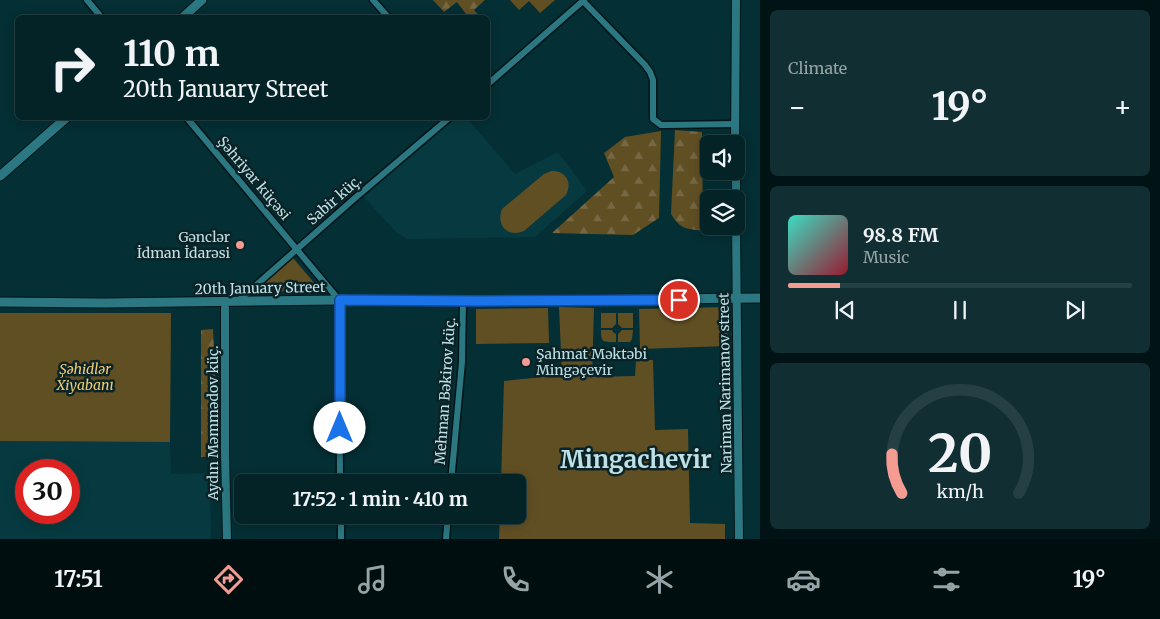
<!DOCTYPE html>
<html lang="en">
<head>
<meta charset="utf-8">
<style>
	body { margin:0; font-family:Merriweather,serif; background:#112f33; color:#f1f3f6; height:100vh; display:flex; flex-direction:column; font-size:19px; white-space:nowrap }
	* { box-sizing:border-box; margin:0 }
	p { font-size:16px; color:#97a4a7 }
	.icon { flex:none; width:28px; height:28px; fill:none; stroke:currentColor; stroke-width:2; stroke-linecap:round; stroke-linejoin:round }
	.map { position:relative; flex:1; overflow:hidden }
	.panel { display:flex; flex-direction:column; gap:10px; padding:10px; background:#021315; width:400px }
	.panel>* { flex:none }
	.top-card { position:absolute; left:15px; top:15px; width:475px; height:105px; border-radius:8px; box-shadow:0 2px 12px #0003,0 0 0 1px #244044; background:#032327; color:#f1f3f6; overflow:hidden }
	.fabs { position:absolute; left:700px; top:135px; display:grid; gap:10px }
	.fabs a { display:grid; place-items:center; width:45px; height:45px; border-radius:8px; background:#032327; box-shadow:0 2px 12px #0003,0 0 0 1px #244044; font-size:25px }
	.speed { position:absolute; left:15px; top:459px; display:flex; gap:10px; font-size:25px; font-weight:700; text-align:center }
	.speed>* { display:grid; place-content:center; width:65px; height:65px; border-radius:50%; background:#032327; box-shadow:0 2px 12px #0003,0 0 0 1px #244044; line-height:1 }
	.speed .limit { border:8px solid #d22; background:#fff; color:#111 }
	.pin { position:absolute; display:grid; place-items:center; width:42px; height:42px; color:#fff; margin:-21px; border:2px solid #fff; border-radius:50%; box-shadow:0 1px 5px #0007 }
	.me { position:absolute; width:55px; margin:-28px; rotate:0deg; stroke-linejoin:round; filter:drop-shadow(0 0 4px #0008) }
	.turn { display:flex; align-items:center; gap:18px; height:105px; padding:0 25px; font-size:22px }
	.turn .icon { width:65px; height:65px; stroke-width:2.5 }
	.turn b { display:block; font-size:35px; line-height:42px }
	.big { font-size:38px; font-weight:700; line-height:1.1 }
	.panel .tile { flex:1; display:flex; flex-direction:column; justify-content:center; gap:8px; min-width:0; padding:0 18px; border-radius:8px; background:#112f33 }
	.panel .dial { align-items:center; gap:0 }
	.dial svg { height:130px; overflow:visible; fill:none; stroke:#244044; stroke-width:7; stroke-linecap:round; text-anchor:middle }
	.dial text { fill:#f1f3f6; stroke:none }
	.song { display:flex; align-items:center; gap:15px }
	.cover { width:60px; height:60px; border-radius:8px; background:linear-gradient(135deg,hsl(170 70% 55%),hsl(350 70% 35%)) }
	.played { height:5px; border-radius:2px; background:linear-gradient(90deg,#f59c92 15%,#244044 15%) }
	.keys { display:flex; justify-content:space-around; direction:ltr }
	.heat { display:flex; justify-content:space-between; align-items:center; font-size:28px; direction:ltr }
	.trip { position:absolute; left:234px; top:474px; width:292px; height:50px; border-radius:8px; background:#032327; box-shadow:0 2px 12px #0003,0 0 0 1px #244044; font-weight:700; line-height:50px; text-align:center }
	.menu { display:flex; height:80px; justify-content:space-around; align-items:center; background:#010e10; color:#97a4a7 }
	.menu .icon { width:35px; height:35px }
	.menu .active { color:#f59c92 }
	.menu b { font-size:22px; color:#f1f3f6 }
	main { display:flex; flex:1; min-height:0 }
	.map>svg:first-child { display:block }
	.built { fill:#073a40; fill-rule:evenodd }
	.green { fill:#614f24 }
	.forest { fill:url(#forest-firs) }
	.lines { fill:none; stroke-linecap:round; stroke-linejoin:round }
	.minor-casing { stroke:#001518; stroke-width:9 }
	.tertiary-casing { stroke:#001518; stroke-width:10 }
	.secondary-casing { stroke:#001518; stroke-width:11 }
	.minor { stroke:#2b7882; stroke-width:6 }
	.tertiary { stroke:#2b7882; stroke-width:8 }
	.secondary { stroke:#2b7882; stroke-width:9 }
	.route-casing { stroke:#114b97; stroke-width:12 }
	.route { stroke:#1a73e8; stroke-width:9 }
	.poi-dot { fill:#f59c92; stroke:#0b2326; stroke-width:2 }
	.labels { text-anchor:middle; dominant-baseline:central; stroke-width:5; stroke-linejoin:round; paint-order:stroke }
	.street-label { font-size:14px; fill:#bde1e6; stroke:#0b2326 }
	.poi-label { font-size:14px; fill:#bde1e6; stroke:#0b2326; text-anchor:end }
	.park-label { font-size:14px; font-style:italic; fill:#f4cd71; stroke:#0b2326 }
	.town-label { font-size:24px; font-weight:bold; fill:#bde1e6; stroke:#0b2326 }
</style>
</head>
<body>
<main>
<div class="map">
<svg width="760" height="539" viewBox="0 0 760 539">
	<defs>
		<pattern id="forest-firs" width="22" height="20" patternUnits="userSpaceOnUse" patternTransform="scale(1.25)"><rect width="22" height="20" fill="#614f24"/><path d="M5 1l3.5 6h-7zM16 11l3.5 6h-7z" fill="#766844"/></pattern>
	</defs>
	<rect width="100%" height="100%" fill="#042f34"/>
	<g class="built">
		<path d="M446,118H467L515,174L558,152L587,191L535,237L408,239L397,233L359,192Z"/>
		<path d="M0,441L170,442L171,474L210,473L211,539H0ZM26,470H69V512H26Z"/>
	</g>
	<g class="green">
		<path d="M551,171C565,170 573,182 566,195L524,231C507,238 496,225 502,209L544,174Z"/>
		<path d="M288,252L321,291L244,292Z"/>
		<path d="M559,307L594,308L592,377L635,376L636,360H653L655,430L688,429L690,523L725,524V539H499L500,515H518V482H501L504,381L562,375Z"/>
		<path d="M727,307L728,346L640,349L639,309Z"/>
		<path d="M548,308L549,343L476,344V309Z"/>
		<path d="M0,313H171L170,442L0,441Z"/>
		<path d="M601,313H616V324L612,328H601Z"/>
		<path d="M618,313H633V328H622L618,324Z"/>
		<path d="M601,330H612L613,332L616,334V342C603,342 601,343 601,330Z"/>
		<path d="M622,330H633L632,339L630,342H618V334Z"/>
	</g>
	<g class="forest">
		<path d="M433,0H485L474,10L481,18L462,17L466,14L457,2L444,12Z"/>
		<path d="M510,0H555L540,13L529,1L519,10Z"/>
		<path d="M675,130L702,132L703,231C685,228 681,230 671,214Z"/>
		<path d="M661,131L659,218L633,235L552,233L614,177L604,153L625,137Z"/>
		<path d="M213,329L219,457H201V330Z"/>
	</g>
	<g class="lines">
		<g class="minor-casing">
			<g id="minor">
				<path d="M87,0L102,18"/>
				<path d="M373,0L389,18"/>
				<path d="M583,1L645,65L650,72L653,80V119L661,125H665L735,124"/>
				<path d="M488,84L584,0"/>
				<path d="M187,118L339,300L340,482"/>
				<path d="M237,302L355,198L449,118"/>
				<path d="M451,482L462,362L463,301"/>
				<path d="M341,515V539"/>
				<path d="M446,539L448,515"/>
			</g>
		</g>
		<g class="tertiary-casing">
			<g id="tertiary">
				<path d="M735,144L736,0"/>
				<path d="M736,171V199"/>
				<path d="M736,226L739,539"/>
				<path d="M225,308V452L227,539"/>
			</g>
		</g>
		<g class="secondary-casing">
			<g id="secondary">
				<path d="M182,18L202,0"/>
				<path d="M0,176L66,118"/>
				<path d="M0,302L104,303L339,300L463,301L760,298"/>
			</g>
		</g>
		<use href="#minor" class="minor"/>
		<use href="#tertiary" class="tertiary"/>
		<use href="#secondary" class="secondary"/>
	</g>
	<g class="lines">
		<g class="route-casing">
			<path id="route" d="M340,428V300L481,301L679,300"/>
		</g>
		<use href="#route" class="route"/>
	</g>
	<g class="poi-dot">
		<circle cx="240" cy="245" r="5"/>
		<circle cx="526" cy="362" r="5"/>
	</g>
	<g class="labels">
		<g class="street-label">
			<text transform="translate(254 178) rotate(50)">Şəhriyar küçəsi</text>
			<text transform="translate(334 200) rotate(-41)">Sabir küç.</text>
			<text transform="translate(260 288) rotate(-1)">20th January Street</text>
			<text transform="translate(725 383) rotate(-91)">Nariman Narimanov street</text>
			<text transform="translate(445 391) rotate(-86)">Mehman Bəkirov küç.</text>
			<text transform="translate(213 423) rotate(-90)">Aydın Məmmədov küç.</text>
		</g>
		<g class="poi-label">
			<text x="230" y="237">Gənclər<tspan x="230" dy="16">İdman İdarəsi</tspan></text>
			<text x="536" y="354" text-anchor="start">Şahmat Məktəbi<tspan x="536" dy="16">Mingəçevir</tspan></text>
		</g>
		<g class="park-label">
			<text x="85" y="369">Şəhidlər<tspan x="85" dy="16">Xiyabanı</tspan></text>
		</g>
		<g class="town-label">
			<text x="636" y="459">Mingachevir</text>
		</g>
	</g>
</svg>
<div class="fabs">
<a><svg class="icon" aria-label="sound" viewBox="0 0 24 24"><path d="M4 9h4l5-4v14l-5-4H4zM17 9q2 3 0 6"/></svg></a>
<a><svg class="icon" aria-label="layers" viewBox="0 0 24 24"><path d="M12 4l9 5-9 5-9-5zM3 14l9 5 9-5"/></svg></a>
</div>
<div class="speed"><div class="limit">30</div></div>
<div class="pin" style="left:679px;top:300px;background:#d93025"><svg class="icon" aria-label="arrive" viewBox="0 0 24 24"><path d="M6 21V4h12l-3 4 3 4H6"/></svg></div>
<svg class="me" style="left:340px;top:428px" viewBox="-20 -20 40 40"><circle r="19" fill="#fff"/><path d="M0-13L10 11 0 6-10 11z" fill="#1a73e8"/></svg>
<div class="trip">17:52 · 1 min · 410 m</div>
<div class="top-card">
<div class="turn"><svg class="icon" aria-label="right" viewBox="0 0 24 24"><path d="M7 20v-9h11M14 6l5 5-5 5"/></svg><div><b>110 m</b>20th January Street</div></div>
</div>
</div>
<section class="panel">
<div class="tile"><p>Climate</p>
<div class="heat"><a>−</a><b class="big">19°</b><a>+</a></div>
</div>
<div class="tile">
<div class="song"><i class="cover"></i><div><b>98.8 FM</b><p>Music</p></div></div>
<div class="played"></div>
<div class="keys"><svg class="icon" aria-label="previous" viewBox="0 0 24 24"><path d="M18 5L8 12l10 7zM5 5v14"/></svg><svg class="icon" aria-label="pause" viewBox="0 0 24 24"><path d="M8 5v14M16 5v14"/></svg><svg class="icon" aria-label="next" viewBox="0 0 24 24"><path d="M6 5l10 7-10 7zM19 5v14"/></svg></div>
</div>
<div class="tile dial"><svg viewBox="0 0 100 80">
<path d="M14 69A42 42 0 1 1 86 69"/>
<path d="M14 69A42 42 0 0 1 8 45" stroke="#f59c92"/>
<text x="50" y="56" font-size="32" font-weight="700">20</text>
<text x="50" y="72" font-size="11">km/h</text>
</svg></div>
</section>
</main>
<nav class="menu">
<b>17:51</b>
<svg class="icon active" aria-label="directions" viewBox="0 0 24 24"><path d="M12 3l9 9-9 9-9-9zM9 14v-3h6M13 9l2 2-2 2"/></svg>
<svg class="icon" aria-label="music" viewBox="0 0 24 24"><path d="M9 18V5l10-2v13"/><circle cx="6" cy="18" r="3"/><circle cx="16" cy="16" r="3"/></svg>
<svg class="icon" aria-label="phone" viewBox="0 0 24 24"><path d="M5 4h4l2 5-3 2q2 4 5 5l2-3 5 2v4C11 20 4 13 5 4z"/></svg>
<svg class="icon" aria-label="climate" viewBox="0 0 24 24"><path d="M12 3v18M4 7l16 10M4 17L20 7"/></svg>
<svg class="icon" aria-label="car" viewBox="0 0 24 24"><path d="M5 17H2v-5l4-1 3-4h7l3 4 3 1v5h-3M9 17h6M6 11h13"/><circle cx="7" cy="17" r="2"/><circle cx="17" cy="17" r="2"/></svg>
<svg class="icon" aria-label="filters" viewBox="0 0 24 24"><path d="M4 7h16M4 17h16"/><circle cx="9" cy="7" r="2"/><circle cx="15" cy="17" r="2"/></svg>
<b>19°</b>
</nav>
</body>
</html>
